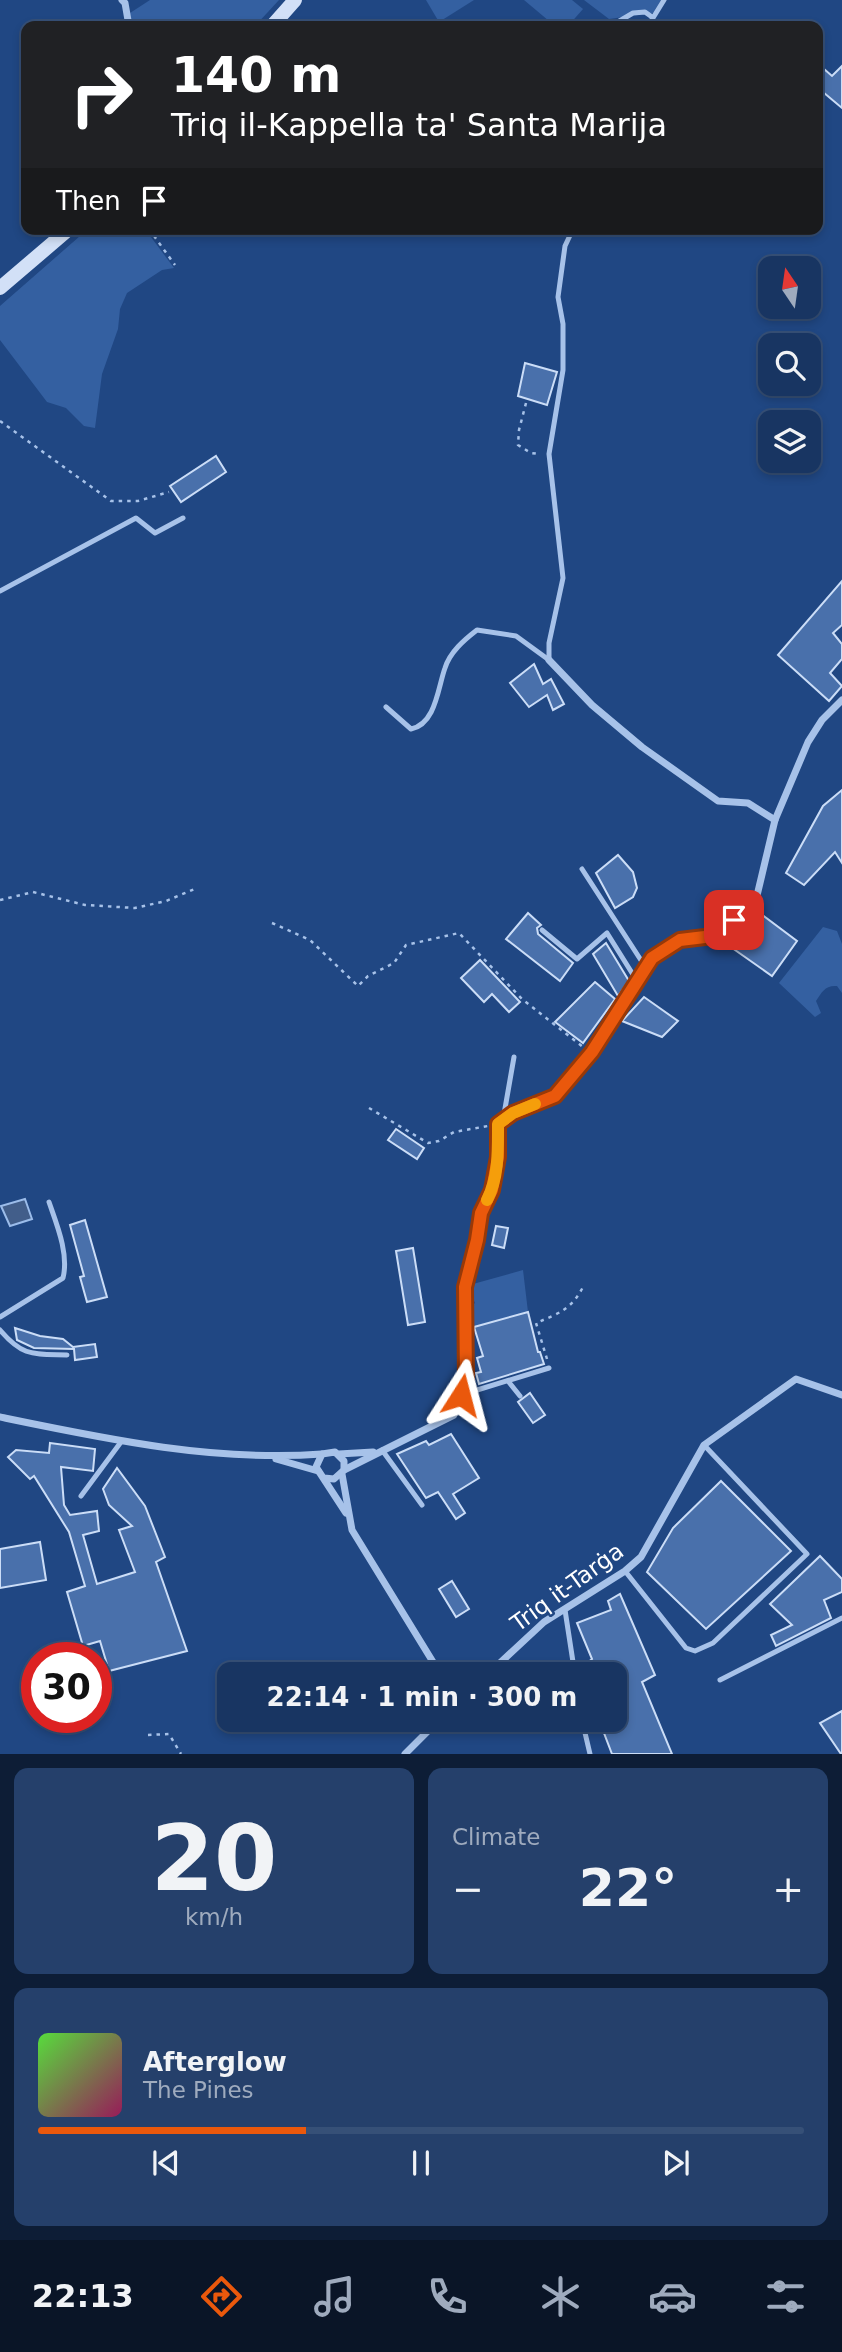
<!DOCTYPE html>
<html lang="en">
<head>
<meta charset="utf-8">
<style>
	body { margin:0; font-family:"DejaVu Sans",sans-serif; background:#25406b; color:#f1f3f6; height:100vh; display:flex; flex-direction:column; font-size:26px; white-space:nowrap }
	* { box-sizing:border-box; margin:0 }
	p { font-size:23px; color:#9fabbe }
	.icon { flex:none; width:38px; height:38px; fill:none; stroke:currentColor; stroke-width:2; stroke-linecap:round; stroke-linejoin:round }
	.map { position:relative; height:1754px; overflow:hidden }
	.panel { display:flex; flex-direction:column; gap:14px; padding:14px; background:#0d1d36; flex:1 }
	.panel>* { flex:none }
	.top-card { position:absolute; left:21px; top:21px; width:802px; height:214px; border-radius:14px; box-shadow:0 4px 10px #0003,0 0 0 2px #365077; background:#202124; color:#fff; overflow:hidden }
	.needle { width:46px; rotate:347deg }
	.tools { position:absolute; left:758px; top:256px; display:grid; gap:14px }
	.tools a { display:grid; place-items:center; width:63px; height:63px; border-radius:14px; background:#183562; box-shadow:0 4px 10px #0003,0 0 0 2px #365077; font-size:35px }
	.speed { position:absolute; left:21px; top:1642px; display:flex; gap:14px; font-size:35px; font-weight:700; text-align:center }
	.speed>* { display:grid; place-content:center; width:91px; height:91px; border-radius:50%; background:#183562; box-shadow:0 4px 10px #0003,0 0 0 2px #365077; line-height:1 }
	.speed .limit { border:10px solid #d22; background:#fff; color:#111 }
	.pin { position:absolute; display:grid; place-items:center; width:60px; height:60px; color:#fff; margin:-30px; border-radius:14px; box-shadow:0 4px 10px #0006 }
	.me { position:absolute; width:77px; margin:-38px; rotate:9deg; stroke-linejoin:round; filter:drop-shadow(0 0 5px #0008) }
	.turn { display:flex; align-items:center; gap:24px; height:147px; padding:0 35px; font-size:32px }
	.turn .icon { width:91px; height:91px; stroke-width:2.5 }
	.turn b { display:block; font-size:49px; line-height:60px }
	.then { display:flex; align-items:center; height:66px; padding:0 35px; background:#0003; gap:14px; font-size:26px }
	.big { font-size:52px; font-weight:600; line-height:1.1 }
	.panel .tile { flex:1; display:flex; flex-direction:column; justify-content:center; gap:10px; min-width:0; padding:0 24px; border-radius:14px; background:#25406b }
	.panel .dial { align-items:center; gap:0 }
	.dial b { font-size:91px; line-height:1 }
	.song { display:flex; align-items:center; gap:21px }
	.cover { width:84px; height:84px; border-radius:10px; background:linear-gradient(135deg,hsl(110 70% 55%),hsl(330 70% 35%)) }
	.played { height:7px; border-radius:4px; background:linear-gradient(90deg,#ea580c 35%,#365077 35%) }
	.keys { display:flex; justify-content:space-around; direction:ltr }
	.heat { display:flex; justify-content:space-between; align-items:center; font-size:38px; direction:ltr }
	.panel .tiles { flex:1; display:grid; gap:14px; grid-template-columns:1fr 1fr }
	.tile:last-child { grid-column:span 2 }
	.trip { position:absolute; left:217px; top:1662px; width:410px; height:70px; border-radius:14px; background:#183562; box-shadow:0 4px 10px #0003,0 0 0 2px #365077; font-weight:600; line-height:70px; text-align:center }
	.tabs { display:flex; height:112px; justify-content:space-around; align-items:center; background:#0a1527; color:#9fabbe }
	.tabs .icon { width:49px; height:49px }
	.tabs .active { color:#ea580c }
	.tabs b { font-size:32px; color:#f1f3f6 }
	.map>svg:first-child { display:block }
	.green { fill:#3460a1 }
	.water { fill:#425e8a; stroke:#9bbcea; stroke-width:2 }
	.building { fill:#4970ab; stroke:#cbddf7; stroke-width:2 }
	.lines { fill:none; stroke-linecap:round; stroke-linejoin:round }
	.path { stroke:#a7c2e9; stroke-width:2.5; stroke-dasharray:3.5 5; stroke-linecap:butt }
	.lane { stroke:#a7c2e9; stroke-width:5 }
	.street { stroke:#a7c2e9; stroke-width:7 }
	.secondary { stroke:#d2e0f7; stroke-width:14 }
	.route-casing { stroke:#983908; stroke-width:18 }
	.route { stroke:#ea580c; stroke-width:12 }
	.slow { stroke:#f59e0b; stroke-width:12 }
	.labels { text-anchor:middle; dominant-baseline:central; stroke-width:5; stroke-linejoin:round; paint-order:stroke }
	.street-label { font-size:23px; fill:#fff; stroke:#204783 }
</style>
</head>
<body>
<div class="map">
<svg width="842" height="1754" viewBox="0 0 842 1754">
	<rect width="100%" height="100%" fill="#204783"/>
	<g class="green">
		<path d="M150,0H279L255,26H132L130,13Z"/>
		<path d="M426,0H474L439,22Z"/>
		<path d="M524,0H572L583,9L568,26H555Z"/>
		<path d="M584,0H661L653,13L609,19Z"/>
		<path d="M88,229H145L174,268L162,270L127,293L120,309L118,329L102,374L95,428L84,426L66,408L47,402L0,340V306Z"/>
		<path d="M823,927L837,931L842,944V993L837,986C825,985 822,992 816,1001L821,1013L815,1017L779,983Z"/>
		<path d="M523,1270L528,1312L468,1328L470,1307L475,1303L471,1295L473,1284Z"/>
	</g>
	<path class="water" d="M25,1199L32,1219L10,1226L1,1206Z"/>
	<g class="building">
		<path d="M842,66V108L817,87V78L824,69L832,76Z"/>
		<path d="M525,363L557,372L547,405L518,396Z"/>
		<path d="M216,456L226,472L181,502L170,486Z"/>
		<path d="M842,581V625L833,633L842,644V659L830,673L842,686L829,701L778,655Z"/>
		<path d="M534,664L543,684L551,679L564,704L553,710L547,695L529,707L510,683Z"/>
		<path d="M842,790V863L835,852L804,885L786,873L823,806Z"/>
		<path d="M618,855L633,872L637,888L633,897L615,908L596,873Z"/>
		<path d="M757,911L797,941L772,976L728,945Z"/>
		<path d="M528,913L541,925L537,928L538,934L573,963L560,981L506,939Z"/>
		<path d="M606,943L629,981L618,996L593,954Z"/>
		<path d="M480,960L520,1002L509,1012L492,994L484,1002L461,978Z"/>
		<path d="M595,982L615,999L583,1043L555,1022Z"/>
		<path d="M644,997L678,1021L662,1037L622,1021Z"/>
		<path d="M396,1129L424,1148L417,1159L388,1140Z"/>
		<path d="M85,1220L107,1297L87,1302L80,1277L84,1276L70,1225Z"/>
		<path d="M496,1226L508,1228L504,1248L492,1245Z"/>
		<path d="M413,1248L425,1322L408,1325L396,1251Z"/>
		<path d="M528,1312L538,1352H540L544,1364L479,1384L476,1373L481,1372L477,1358L483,1356L474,1327Z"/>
		<path d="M15,1328L40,1336L63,1339L73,1347L95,1344L97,1357L75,1360L74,1349L34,1348L17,1340Z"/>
		<path d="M530,1393L545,1415L533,1423L518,1402Z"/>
		<path d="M451,1434L479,1478L453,1494L465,1513L456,1519L438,1492L426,1498L397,1454L426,1441L429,1445Z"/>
		<path d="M50,1443L95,1449L93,1471L61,1467L64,1505L70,1515L97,1511L99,1531L83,1535L97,1584L135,1572L119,1530L132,1526L109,1505L103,1489L117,1468L145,1506L165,1557L156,1562L187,1651L109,1671L100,1641L83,1646L67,1592L85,1586L69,1532L34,1476L30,1479L8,1457L16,1450L49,1453Z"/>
		<path d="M721,1481L791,1551L706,1629L647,1572L673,1528Z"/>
		<path d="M40,1542L46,1580L0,1588V1549Z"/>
		<path d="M820,1556L842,1579V1592L824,1600L831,1618L776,1646L771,1635L792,1625L770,1604Z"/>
		<path d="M452,1581L469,1609L456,1617L439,1589Z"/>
		<path d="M620,1594L655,1675L642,1682L672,1754H612L599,1720H614V1675H590L586,1664L592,1659L577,1623L611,1610L608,1601Z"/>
		<path d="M842,1711V1754H841L820,1723Z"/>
	</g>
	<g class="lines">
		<g class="path">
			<path d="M149,229L175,265"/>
			<path d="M526,403L519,430L518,445L531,453L539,454"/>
			<path d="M0,421L111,501H138L169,492"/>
			<path d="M0,900L33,892L85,905L135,908L166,901L197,888"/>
			<path d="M272,923L310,940L358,986L368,976L394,963L406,945L459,933L522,999L583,1047"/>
			<path d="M369,1108L428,1143L439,1141L454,1132L488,1126"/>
			<path d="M547,1359L536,1323C560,1313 572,1309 584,1285"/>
			<path d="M148,1735L169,1734L181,1754"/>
		</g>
		<g class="lane">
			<path d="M444,26H445"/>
			<path d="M611,26L633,13L645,12L652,17"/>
			<path d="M648,26L664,0"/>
			<path d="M0,591L136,518L155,533L183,518"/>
			<path d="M549,660V643L563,578L549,454L563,370V324L558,297L565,246L573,229"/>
			<path d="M386,707L411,729C436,724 438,687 445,668C450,652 464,640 477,630L516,636L549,660"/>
			<path d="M582,869L646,968"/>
			<path d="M542,930L577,959L607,933L637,981"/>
			<path d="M503,1120L514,1057"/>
			<path d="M0,1317L63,1278C69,1254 57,1225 49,1202"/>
			<path d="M0,1330C23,1357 33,1354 67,1355"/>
			<path d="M508,1381L520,1396"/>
			<path d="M461,1395L549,1368"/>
			<path d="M382,1450L422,1505"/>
			<path d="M81,1496L121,1442"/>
			<path d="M625,1571L686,1648L695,1651L713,1643L807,1554L704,1445"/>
			<path d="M565,1610L575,1675"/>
			<path d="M720,1680L842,1618"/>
			<path d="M582,1720L590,1754"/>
		</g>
		<g class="street">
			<path d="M122,0L125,3L129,26"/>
			<path d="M549,660L592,705L642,747L718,801L748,803L775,820"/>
			<path d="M0,1417C106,1439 214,1462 322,1454"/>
			<path d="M339,1454L373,1452"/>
			<path d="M276,1459L318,1471"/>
			<path d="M344,1470L454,1415L466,1378L465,1287L477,1240L480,1213L492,1190L498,1157V1123L513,1113L555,1096L592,1052L652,958L680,940L713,936L755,904L775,820L808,742L822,720L842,700"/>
			<path d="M342,1474L352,1530L441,1675"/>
			<path d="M324,1478L334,1479L344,1470V1461L335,1452L322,1454L316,1467L346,1513"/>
			<path d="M487,1675L544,1622L625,1571L641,1557L704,1445L796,1379L842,1395"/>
			<path d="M405,1754L439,1720"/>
		</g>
		<g class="secondary">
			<path d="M272,26L295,0"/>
			<path d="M0,288L69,229"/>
		</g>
	</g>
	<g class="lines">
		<g class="route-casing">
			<path id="route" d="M461,1395L466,1378L465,1287L477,1240L481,1213L492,1190L498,1157V1124L513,1113L555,1096L592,1052L652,958L680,940L713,936L734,920"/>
		</g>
		<use href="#route" class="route"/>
		<path class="slow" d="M487,1200C499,1177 498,1149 498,1124L513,1113L535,1104"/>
	</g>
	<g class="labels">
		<g class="street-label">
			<text transform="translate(567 1587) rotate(-36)">Triq it-Tarġa</text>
		</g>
	</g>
</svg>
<div class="tools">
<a><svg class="needle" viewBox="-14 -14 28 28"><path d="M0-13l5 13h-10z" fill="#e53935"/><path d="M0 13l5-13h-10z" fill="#9fabbe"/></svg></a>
<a><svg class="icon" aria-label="search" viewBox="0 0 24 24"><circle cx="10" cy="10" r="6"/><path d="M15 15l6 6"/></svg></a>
<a><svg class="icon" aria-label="layers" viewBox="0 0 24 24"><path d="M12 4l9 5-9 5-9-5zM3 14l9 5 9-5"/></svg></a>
</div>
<div class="speed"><div class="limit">30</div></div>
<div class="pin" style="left:734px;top:920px;background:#d93025"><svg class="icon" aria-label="arrive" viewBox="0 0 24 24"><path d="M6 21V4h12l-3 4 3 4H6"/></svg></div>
<svg class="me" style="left:461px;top:1395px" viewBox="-20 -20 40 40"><path d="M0-17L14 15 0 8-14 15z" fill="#ea580c" stroke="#fff" stroke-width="4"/></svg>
<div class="trip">22:14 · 1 min · 300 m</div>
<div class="top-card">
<div class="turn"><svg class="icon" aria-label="right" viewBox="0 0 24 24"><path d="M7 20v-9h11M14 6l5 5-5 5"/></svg><div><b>140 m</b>Triq il-Kappella ta' Santa Marija</div></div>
<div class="then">Then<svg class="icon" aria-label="arrive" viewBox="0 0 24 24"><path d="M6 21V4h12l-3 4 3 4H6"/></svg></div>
</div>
</div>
<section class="panel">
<div class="tiles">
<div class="tile dial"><b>20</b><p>km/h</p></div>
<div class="tile"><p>Climate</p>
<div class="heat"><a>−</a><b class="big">22°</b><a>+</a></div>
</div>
<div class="tile">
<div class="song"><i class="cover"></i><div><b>Afterglow</b><p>The Pines</p></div></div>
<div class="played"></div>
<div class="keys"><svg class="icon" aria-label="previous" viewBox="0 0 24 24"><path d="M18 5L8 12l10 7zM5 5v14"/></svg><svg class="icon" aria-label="pause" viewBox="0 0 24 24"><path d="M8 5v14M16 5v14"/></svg><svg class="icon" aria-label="next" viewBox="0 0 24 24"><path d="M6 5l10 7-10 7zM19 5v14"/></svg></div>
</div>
</div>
</section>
<nav class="tabs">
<b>22:13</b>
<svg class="icon active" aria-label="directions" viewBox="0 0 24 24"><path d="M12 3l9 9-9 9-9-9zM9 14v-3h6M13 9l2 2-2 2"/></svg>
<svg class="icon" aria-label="music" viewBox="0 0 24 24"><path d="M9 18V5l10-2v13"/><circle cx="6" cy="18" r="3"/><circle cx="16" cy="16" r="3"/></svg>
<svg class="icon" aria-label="phone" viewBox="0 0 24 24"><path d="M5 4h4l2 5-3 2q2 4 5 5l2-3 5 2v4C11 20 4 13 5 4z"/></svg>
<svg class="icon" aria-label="climate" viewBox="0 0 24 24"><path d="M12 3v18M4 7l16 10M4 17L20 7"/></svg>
<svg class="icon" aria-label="car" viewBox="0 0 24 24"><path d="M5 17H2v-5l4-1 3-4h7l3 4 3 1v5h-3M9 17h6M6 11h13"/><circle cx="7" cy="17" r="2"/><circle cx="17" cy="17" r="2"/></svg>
<svg class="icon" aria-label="filters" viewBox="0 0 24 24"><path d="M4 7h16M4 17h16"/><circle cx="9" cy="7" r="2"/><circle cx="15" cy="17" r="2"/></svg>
</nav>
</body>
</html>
